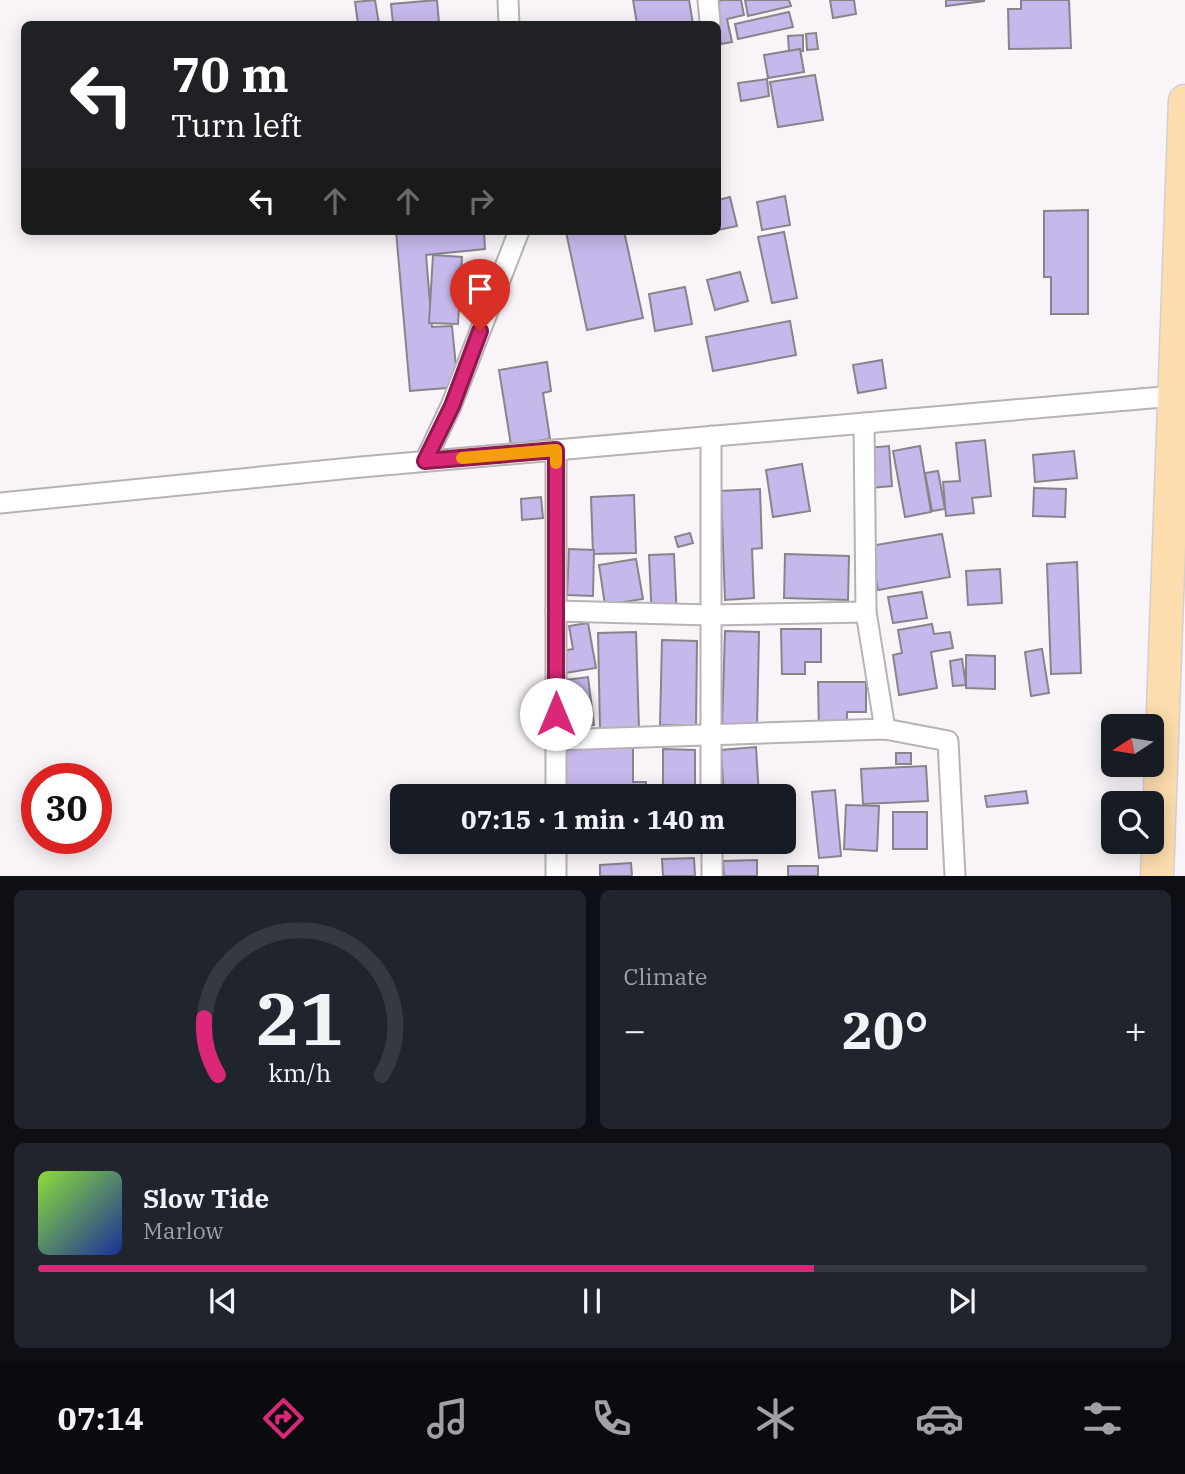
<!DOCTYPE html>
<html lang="en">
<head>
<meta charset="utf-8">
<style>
	body { margin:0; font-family:"IBM Plex Serif",serif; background:#20242c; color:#f1f3f6; height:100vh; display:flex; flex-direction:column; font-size:26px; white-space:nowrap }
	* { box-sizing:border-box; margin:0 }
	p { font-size:23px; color:#9ea1a6 }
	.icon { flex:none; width:38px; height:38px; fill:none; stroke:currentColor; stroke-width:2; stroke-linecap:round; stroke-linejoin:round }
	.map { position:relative; height:876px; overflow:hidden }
	.sheet { display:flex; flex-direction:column; gap:14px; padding:14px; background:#0d0f14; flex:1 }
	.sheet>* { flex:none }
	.banner { position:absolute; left:21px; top:21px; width:700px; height:214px; border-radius:10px; box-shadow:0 4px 18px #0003; background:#202124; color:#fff; overflow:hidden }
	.needle { width:46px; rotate:258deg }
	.tools { position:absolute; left:1101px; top:714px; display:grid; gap:14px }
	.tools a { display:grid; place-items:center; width:63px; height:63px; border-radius:10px; background:#171b24; box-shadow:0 4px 18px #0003; font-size:35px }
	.speed { position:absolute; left:21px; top:763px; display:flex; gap:14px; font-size:35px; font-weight:700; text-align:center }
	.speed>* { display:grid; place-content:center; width:91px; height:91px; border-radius:50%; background:#171b24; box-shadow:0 4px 18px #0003; line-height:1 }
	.speed .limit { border:10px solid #d22; background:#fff; color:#111 }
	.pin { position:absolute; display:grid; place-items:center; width:60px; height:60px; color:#fff; margin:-72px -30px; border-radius:50% 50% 50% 0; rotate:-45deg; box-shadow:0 0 7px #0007 }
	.pin .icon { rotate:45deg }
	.me { position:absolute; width:77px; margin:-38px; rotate:0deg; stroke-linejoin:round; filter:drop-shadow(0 0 5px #0008) }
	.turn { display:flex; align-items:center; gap:24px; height:147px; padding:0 35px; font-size:32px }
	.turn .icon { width:91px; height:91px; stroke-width:2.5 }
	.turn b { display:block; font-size:49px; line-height:60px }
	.lanes { display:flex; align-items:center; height:66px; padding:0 35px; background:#0003; justify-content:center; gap:35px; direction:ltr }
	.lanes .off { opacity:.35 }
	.big { font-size:52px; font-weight:800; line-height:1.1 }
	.sheet .widget { flex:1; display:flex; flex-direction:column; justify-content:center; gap:10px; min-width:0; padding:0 24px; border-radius:10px; background:#20242c }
	.sheet .dial { align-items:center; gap:0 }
	.dial svg { height:182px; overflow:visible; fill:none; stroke:#363941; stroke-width:7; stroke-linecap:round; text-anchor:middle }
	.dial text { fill:#f1f3f6; stroke:none }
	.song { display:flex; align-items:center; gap:21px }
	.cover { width:84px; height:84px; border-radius:10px; background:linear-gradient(135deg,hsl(90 70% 55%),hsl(230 70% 35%)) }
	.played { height:7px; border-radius:4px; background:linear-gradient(90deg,#db2777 70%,#363941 70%) }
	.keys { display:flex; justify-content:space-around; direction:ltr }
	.heat { display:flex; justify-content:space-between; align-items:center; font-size:38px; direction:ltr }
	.sheet .tiles { flex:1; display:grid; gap:14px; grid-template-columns:1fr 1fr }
	.widget:last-child { grid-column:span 2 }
	.trip { position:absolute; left:390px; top:784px; width:406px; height:70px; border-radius:10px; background:#171b24; box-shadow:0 4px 18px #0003; font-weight:800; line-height:70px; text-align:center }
	.tabs { display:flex; height:112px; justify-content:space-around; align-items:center; background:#090b0e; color:#9ea1a6 }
	.tabs .icon { width:49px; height:49px }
	.tabs .current { color:#db2777 }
	.tabs b { font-size:32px; color:#f1f3f6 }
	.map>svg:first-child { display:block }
	.building { fill:#c7b8ec; stroke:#86858a; stroke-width:2 }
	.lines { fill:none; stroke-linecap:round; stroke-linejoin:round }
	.street-casing { stroke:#b7b2b6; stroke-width:23 }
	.primary-casing { stroke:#d1d0d1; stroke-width:35 }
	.street { stroke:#fff; stroke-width:19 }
	.primary { stroke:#fdddad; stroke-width:32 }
	.route-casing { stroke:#8e194d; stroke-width:18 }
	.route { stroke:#db2777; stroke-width:12 }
	.slow { stroke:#f59e0b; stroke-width:12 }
</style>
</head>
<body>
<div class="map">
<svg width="1185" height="876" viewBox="0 0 1185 876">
	<rect width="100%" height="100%" fill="#f9f4f8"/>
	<g class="building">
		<path d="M375,0L379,24H358L355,2Z"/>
		<path d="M437,0L439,23L393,24L391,4Z"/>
		<path d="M633,0H689L693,24H637Z"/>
		<path d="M723,0H741L744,15L727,19L732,42L721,44L712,2Z"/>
		<path d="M745,0H789L791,6L748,16Z"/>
		<path d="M830,0H854L856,14L833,18Z"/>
		<path d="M946,0H984V1L946,6Z"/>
		<path d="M1021,0H1069L1071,48L1009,49L1008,9H1021Z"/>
		<path d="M789,12L793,27L738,39L735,24Z"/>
		<path d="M816,33L818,49L807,50L806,34Z"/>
		<path d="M803,35V51L789,52L788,36Z"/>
		<path d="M800,49L804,72L768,78L764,55Z"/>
		<path d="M815,75L823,120L778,127L770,82Z"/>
		<path d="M767,79L769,96L741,101L738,83Z"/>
		<path d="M785,196L790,225L762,230L757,202Z"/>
		<path d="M730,197L737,226L718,230V200Z"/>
		<path d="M1088,210V314H1051V277H1044V211Z"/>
		<path d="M396,231H484L485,249L426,255L432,327L452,326L458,387L410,391Z"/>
		<path d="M624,231L643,318L587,330L566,232Z"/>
		<path d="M784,232L797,298L772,303L758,237Z"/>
		<path d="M433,255L462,257L458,324L429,323Z"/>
		<path d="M740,272L748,301L715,310L707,280Z"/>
		<path d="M685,287L692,324L655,331L649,294Z"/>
		<path d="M790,321L796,355L713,371L706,337Z"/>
		<path d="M882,360L886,388L858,393L853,365Z"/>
		<path d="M547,362L551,391L543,393L550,439L511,445L499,370Z"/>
		<path d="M985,440L991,496L972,498L974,513L946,516L943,482L960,481L956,443Z"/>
		<path d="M889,446L892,486L871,488L868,448Z"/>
		<path d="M920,446L931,512L905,517L893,451Z"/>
		<path d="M1074,451L1077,478L1035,482L1033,455Z"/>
		<path d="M802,464L810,511L773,517L766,470Z"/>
		<path d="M938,471L945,509L932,511L925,473Z"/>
		<path d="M1034,488L1066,489L1065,517L1033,516Z"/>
		<path d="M760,489L762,548L752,549L754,598L725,600L721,491Z"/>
		<path d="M634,495L636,553L593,554L591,497Z"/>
		<path d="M541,497L543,518L522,520L521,499Z"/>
		<path d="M690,533L693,543L678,547L675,537Z"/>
		<path d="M942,534L950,577L878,590L870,546Z"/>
		<path d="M569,549L594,550L593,596L567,595Z"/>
		<path d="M674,554L677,619L652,620L649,555Z"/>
		<path d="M785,554L849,556L848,600L784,598Z"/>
		<path d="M636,559L643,599L605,605L599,565Z"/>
		<path d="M1077,562L1081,673L1051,674L1047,564Z"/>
		<path d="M1000,569L1002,603L968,605L966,571Z"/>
		<path d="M922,592L927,618L893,623L888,597Z"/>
		<path d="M588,623L596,668L565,673L562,651L573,649L569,626Z"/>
		<path d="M932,624L934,634L950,632L953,648L931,652L937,688L899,695L893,655L902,653L898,630Z"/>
		<path d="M781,629H821V662H805V674H782Z"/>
		<path d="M725,631L759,632L757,727L722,726Z"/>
		<path d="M636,632L639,729L600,730L598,633Z"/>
		<path d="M662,640L697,641L696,726L660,725Z"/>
		<path d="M1042,649L1049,693L1031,696L1025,652Z"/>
		<path d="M966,655L995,656V689L966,688Z"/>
		<path d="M962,659L966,685L953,686L950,661Z"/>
		<path d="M588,677L594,725L571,728L565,680Z"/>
		<path d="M818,682H866V712H847V730H819Z"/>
		<path d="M633,745V782H646V794L601,796V793H562V746Z"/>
		<path d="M756,747L759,796H724L721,750Z"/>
		<path d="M663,749L695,750V796H663Z"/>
		<rect x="896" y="753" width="15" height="11"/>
		<path d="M926,766L928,801L863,804L861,769Z"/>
		<path d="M835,790L841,856L819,858L812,792Z"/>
		<path d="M1026,791L1028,803L987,807L985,796Z"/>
		<path d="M846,805L879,806L877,851L844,849Z"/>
		<rect x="893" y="812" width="34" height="37"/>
		<rect x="662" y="842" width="32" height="4"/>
		<path d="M694,858L695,876H663L662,859Z"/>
		<path d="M757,860V876H724L723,861Z"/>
		<path d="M631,863L632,876H600V865Z"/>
		<rect x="788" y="866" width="30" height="10"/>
	</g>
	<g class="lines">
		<g class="street-casing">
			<g id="street">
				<path d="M508,0L509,24"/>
				<path d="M708,0L710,22"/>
				<path d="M864,423L866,612L885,729"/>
				<path d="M711,436V796"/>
				<path d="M556,450V796"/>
				<path d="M425,461L451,406L519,231"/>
				<path d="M0,503L361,467L1174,396"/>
				<path d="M556,611L711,615L866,612"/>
				<path d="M556,740L885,729L948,741L955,876"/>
				<path d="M556,842V876"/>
				<path d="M712,842V876"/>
			</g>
		</g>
		<g class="primary-casing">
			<path id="primary" d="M1157,876L1185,101"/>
		</g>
		<use href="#street" class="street"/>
		<use href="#primary" class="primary"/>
	</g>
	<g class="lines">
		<g class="route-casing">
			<path id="route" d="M480,331L452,406L425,461L556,450V714"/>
		</g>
		<use href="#route" class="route"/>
		<path class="slow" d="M462,458L556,450V463"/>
	</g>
</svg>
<div class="tools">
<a><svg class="needle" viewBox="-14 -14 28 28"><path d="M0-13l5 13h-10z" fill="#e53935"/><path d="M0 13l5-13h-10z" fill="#9ea1a6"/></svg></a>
<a><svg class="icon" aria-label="search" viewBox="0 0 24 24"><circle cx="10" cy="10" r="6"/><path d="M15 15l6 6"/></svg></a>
</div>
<div class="speed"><div class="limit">30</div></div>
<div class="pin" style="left:480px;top:331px;background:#d93025"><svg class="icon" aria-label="arrive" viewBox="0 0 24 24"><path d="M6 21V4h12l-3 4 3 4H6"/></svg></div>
<svg class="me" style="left:556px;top:714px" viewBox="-20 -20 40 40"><circle r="19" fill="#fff"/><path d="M0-13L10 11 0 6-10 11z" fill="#db2777"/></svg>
<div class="trip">07:15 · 1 min · 140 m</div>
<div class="banner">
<div class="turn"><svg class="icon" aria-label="left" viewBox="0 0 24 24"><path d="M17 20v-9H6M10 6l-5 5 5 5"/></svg><div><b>70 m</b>Turn left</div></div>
<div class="lanes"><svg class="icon" aria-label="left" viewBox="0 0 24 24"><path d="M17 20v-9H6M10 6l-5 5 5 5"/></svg><svg class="icon off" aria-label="ahead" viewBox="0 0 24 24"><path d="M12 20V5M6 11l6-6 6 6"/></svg><svg class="icon off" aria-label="ahead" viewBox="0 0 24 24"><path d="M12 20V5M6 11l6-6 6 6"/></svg><svg class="icon off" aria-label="right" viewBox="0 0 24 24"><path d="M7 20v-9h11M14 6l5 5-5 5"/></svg></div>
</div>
</div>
<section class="sheet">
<div class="tiles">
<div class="widget dial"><svg viewBox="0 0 100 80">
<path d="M14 69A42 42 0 1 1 86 69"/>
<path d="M14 69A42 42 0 0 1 8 44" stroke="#db2777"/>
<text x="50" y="56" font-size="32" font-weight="700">21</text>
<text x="50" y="72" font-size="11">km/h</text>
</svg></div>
<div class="widget"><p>Climate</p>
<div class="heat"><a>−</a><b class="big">20°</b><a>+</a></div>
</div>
<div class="widget">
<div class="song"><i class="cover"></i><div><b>Slow Tide</b><p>Marlow</p></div></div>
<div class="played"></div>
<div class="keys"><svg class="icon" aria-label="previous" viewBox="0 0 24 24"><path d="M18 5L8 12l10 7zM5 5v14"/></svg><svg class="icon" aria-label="pause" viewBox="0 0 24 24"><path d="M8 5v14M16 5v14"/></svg><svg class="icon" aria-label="next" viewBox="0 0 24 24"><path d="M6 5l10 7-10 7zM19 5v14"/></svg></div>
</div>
</div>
</section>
<nav class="tabs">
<b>07:14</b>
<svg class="icon current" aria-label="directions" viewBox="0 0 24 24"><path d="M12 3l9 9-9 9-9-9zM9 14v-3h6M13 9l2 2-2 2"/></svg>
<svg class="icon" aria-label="music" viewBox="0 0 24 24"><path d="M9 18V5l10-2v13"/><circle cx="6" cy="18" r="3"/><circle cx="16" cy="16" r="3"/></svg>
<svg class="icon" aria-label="phone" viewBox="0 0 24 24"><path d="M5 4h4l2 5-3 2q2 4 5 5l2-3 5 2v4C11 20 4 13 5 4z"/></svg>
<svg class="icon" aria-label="climate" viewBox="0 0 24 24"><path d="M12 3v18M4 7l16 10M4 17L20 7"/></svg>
<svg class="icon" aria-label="car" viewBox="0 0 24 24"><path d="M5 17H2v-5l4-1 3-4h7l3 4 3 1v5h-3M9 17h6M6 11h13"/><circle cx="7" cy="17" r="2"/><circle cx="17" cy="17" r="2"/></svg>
<svg class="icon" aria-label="filters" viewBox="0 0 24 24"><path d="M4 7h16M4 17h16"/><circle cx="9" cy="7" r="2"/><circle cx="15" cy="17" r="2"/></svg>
</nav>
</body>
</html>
